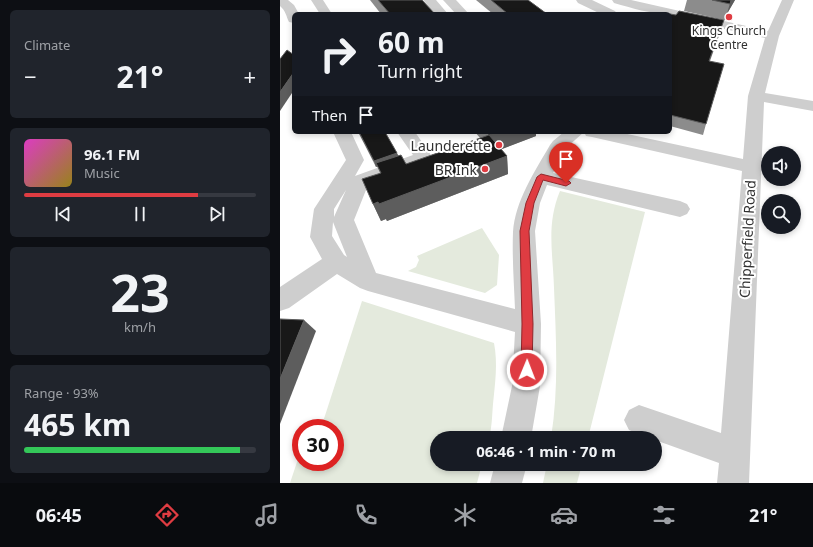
<!DOCTYPE html>
<html lang="en">
<head>
<meta charset="utf-8">
<style>
	body { margin:0; font-family:"Noto Sans",sans-serif; background:#20242c; color:#f1f3f6; height:100vh; display:flex; flex-direction:column; font-size:15px; white-space:nowrap }
	* { box-sizing:border-box; margin:0 }
	p { font-size:13px; color:#9ea1a6 }
	.icon { flex:none; width:22px; height:22px; fill:none; stroke:currentColor; stroke-width:2; stroke-linecap:round; stroke-linejoin:round }
	.map { position:relative; flex:1; overflow:hidden }
	.details { display:flex; flex-direction:column; gap:10px; padding:10px; background:#0d0f14; width:280px }
	.details>* { flex:none }
	.guide { position:absolute; left:12px; top:12px; width:380px; height:122px; border-radius:6px; box-shadow:0 2px 6px #0003; background:#171b24; color:#f1f3f6; overflow:hidden }
	.controls { position:absolute; left:481px; top:146px; display:grid; gap:8px }
	.controls a { display:grid; place-items:center; width:40px; height:40px; border-radius:50%; background:#171b24; box-shadow:0 2px 6px #0003; font-size:20px }
	.speed { position:absolute; left:12px; top:419px; display:flex; gap:8px; font-size:20px; font-weight:700; text-align:center }
	.speed>* { display:grid; place-content:center; width:52px; height:52px; border-radius:50%; background:#171b24; box-shadow:0 2px 6px #0003; line-height:1 }
	.speed .limit { border:6px solid #d22; background:#fff; color:#111 }
	.pin { position:absolute; display:grid; place-items:center; width:34px; height:34px; color:#fff; margin:-41px -17px; border-radius:50% 50% 50% 0; rotate:-45deg; box-shadow:0 0 4px #0007 }
	.pin .icon { rotate:45deg }
	.me { position:absolute; width:44px; margin:-22px; rotate:1deg; stroke-linejoin:round; filter:drop-shadow(0 0 3px #0008) }
	.turn { display:flex; align-items:center; gap:14px; height:84px; padding:0 20px; font-size:18px }
	.turn .icon { width:52px; height:52px; stroke-width:2.5 }
	.turn b { display:block; font-size:28px; line-height:34px }
	.then { display:flex; align-items:center; height:38px; padding:0 20px; background:#0003; gap:8px; font-size:15px }
	.big { font-size:30px; font-weight:700; line-height:1.1 }
	.details .card { flex:1; display:flex; flex-direction:column; justify-content:center; gap:6px; min-width:0; padding:0 14px; border-radius:6px; background:#20242c }
	.details .dial { align-items:center; gap:0 }
	.dial b { font-size:52px; line-height:1 }
	.song { display:flex; align-items:center; gap:12px }
	.cover { width:48px; height:48px; border-radius:6px; background:linear-gradient(135deg,hsl(310 70% 55%),hsl(50 70% 35%)) }
	.played { height:4px; border-radius:2px; background:linear-gradient(90deg,#df3c42 75%,#363941 75%) }
	.keys { display:flex; justify-content:space-around; direction:ltr }
	.heat { display:flex; justify-content:space-between; align-items:center; font-size:22px; direction:ltr }
	.charge { height:6px; border-radius:3px; background:linear-gradient(90deg,#34c759 93%,#363941 0) }
	.trip { position:absolute; left:150px; top:431px; width:232px; height:40px; border-radius:20px; background:#171b24; box-shadow:0 2px 6px #0003; font-weight:700; line-height:40px; text-align:center }
	.dock { display:flex; height:64px; justify-content:space-around; align-items:center; background:#090b0e; color:#9ea1a6 }
	.dock .icon { width:28px; height:28px }
	.dock .selected { color:#df3c42 }
	.dock b { font-size:18px; color:#f1f3f6 }
	main { display:flex; flex:1; min-height:0 }
	.map>svg:first-child { display:block }
	.green { fill:#e4eadd }
	.lines { fill:none; stroke-linecap:round; stroke-linejoin:round }
	.minor { fill:#cecece; fill-rule:evenodd }
	.wall { fill:#8c8c8c }
	.shaded-wall { fill:#5d5d5d }
	.building { fill:#181818; stroke:#5d5d5d }
	.route { fill:#df3c42; stroke:#91272b }
	.poi-dot { fill:#df3c42; stroke:#fff; stroke-width:1.5 }
	.labels { text-anchor:middle; dominant-baseline:central; stroke-width:4; stroke-linejoin:round; paint-order:stroke }
	.far-poi-label { font-size:12px; fill:#313131; stroke:#fff }
	.poi-label { font-size:14px; fill:#313131; stroke:#fff; text-anchor:end }
	.street-label { font-size:14px; fill:#313131; stroke:#fff }
</style>
</head>
<body>
<main>
<section class="details">
<div class="card"><p>Climate</p>
<div class="heat"><a>−</a><b class="big">21°</b><a>+</a></div>
</div>
<div class="card">
<div class="song"><i class="cover"></i><div><b>96.1 FM</b><p>Music</p></div></div>
<div class="played"></div>
<div class="keys"><svg class="icon" aria-label="previous" viewBox="0 0 24 24"><path d="M18 5L8 12l10 7zM5 5v14"/></svg><svg class="icon" aria-label="pause" viewBox="0 0 24 24"><path d="M8 5v14M16 5v14"/></svg><svg class="icon" aria-label="next" viewBox="0 0 24 24"><path d="M6 5l10 7-10 7zM19 5v14"/></svg></div>
</div>
<div class="card dial"><b>23</b><p>km/h</p></div>
<div class="card"><p>Range · 93%</p><b class="big">465 km</b><div class="charge"></div></div>
</section>
<div class="map">
<svg width="533" height="483" viewBox="0 0 533 483">
	<rect width="100%" height="100%" fill="#fff"/>
	<g class="green">
		<path d="M280,191L365,212L308,438H271C279,388 276,338 274,288C273,253 266,225 280,191Z"/>
		<path d="M202,228L219,255L217,285L205,293L128,271L136,267L139,260L137,256Z"/>
		<path d="M82,301L214,343C218,364 215,383 213,404C212,416 212,427 209,438H157V464H202L197,483H10L21,450V462H55V428H41Z"/>
		<path d="M267,464H302L297,483H263Z"/>
	</g>
	<g class="lines">
		<g class="minor">
			<path d="M0,0H8L14,5L19,14H14V23L9,22C6,16 6,11 0,6Z"/>
			<path d="M31,0H43L52,14H40Z"/>
			<path d="M143,0H156L168,14H155Z"/>
			<path d="M163,0H176L189,14H176Z"/>
			<path d="M296,0H312L335,11L337,14H321L298,3Z"/>
			<path d="M332,0H351L488,31L502,0H514L499,36L485,93L533,101V111L484,102L469,483H437L439,463L375,440V438H369L349,430L344,420L349,410L359,405L441,433L462,171L312,137L306,136L304,132L286,148L273,173L400,201L407,204L410,209L407,214L400,217L267,185L260,203L255,231L261,324L260,386L251,438H221L232,386L235,332L88,291L80,288L57,274L9,308L0,311V287L42,259L30,237L34,209L66,160L53,132H71L84,160L75,176L133,155L117,132H135L153,158L151,162L88,185L74,220L96,273L235,309C234,284 232,257 233,232C235,201 255,171 270,145L273,141L284,132H338L463,159L468,96L485,38L390,17V14C370,14 352,8 334,3ZM66,190L54,217V209ZM53,222L67,257L64,255L52,236Z"/>
			<path d="M215,464H247L242,483H210Z"/>
		</g>
	</g>
	<g class="wall">
		<path d="M90,0H142L155,14H101Z"/>
		<path d="M196,0H248L267,14H213Z"/>
		<path d="M407,0H455L448,12L445,20L404,11Z"/>
		<path d="M390,14L441,30L430,61L426,124L423,135L390,126Z"/>
		<path d="M78,132H105L118,155L126,164L200,138L195,132H256V136L221,149L227,156L228,174L107,221L106,219L101,221L93,204L100,173L97,166L96,167Z"/>
	</g>
	<g class="shaded-wall">
		<path d="M451,0H455L448,12L445,20Z"/>
		<path d="M14,72V90L0,111V92Z"/>
		<path d="M217,132H256V136L212,153L209,135Z"/>
		<path d="M117,153L119,158L96,167L94,161Z"/>
		<path d="M227,156L228,174L107,221L106,219L101,221L93,204Z"/>
		<path d="M24,320L36,331L0,424V379Z"/>
	</g>
	<g class="building">
		<path d="M98,0H142L155,14H110Z"/>
		<path d="M211,0H248L267,14H228Z"/>
		<path d="M432,0H451L450,4Z"/>
		<path d="M399,11L444,20L429,61L444,64L426,124L390,115V14L396,15Z"/>
		<path d="M7,50L14,55V72L0,92V59Z"/>
		<path d="M79,132H105L117,153L94,161Z"/>
		<path d="M207,132H217L209,135L227,156L99,204L98,202L93,204L82,179L101,173L96,163L121,155L126,164L209,135Z"/>
		<path d="M0,319L24,320L0,379Z"/>
	</g>
	<path class="route" d="M261,174L289,181L291,183L286,186L263,180L254,203L249,231L253,324L252,370L251,374L247,376L243,374L241,370L242,324L240,231L246,203L257,177Z"/>
	<g class="poi-dot">
		<circle cx="449" cy="17" r="4"/>
		<circle cx="219" cy="145" r="4"/>
		<circle cx="205" cy="169" r="4"/>
	</g>
	<g class="labels">
		<g class="far-poi-label">
			<text x="449" y="30">Kings Church<tspan x="449" dy="14">Centre</tspan></text>
		</g>
		<g class="poi-label">
			<text x="211" y="145">Launderette</text>
			<text x="197" y="169">BR Ink</text>
		</g>
		<g class="street-label">
			<text transform="translate(467 239) rotate(-87)">Chipperfield Road</text>
		</g>
	</g>
</svg>
<div class="controls">
<a><svg class="icon" aria-label="sound" viewBox="0 0 24 24"><path d="M4 9h4l5-4v14l-5-4H4zM17 9q2 3 0 6"/></svg></a>
<a><svg class="icon" aria-label="search" viewBox="0 0 24 24"><circle cx="10" cy="10" r="6"/><path d="M15 15l6 6"/></svg></a>
</div>
<div class="speed"><div class="limit">30</div></div>
<div class="pin" style="left:286px;top:183px;background:#d93025"><svg class="icon" aria-label="arrive" viewBox="0 0 24 24"><path d="M6 21V4h12l-3 4 3 4H6"/></svg></div>
<svg class="me" style="left:247px;top:370px" viewBox="-20 -20 40 40"><circle r="17" fill="#df3c42" stroke="#fff" stroke-width="3"/><path d="M0-11L8 9 0 5-8 9z" fill="#fff"/></svg>
<div class="trip">06:46 · 1 min · 70 m</div>
<div class="guide">
<div class="turn"><svg class="icon" aria-label="right" viewBox="0 0 24 24"><path d="M7 20v-9h11M14 6l5 5-5 5"/></svg><div><b>60 m</b>Turn right</div></div>
<div class="then">Then<svg class="icon" aria-label="arrive" viewBox="0 0 24 24"><path d="M6 21V4h12l-3 4 3 4H6"/></svg></div>
</div>
</div>
</main>
<nav class="dock">
<b>06:45</b>
<svg class="icon selected" aria-label="directions" viewBox="0 0 24 24"><path d="M12 3l9 9-9 9-9-9zM9 14v-3h6M13 9l2 2-2 2"/></svg>
<svg class="icon" aria-label="music" viewBox="0 0 24 24"><path d="M9 18V5l10-2v13"/><circle cx="6" cy="18" r="3"/><circle cx="16" cy="16" r="3"/></svg>
<svg class="icon" aria-label="phone" viewBox="0 0 24 24"><path d="M5 4h4l2 5-3 2q2 4 5 5l2-3 5 2v4C11 20 4 13 5 4z"/></svg>
<svg class="icon" aria-label="climate" viewBox="0 0 24 24"><path d="M12 3v18M4 7l16 10M4 17L20 7"/></svg>
<svg class="icon" aria-label="car" viewBox="0 0 24 24"><path d="M5 17H2v-5l4-1 3-4h7l3 4 3 1v5h-3M9 17h6M6 11h13"/><circle cx="7" cy="17" r="2"/><circle cx="17" cy="17" r="2"/></svg>
<svg class="icon" aria-label="filters" viewBox="0 0 24 24"><path d="M4 7h16M4 17h16"/><circle cx="9" cy="7" r="2"/><circle cx="15" cy="17" r="2"/></svg>
<b>21°</b>
</nav>
</body>
</html>
